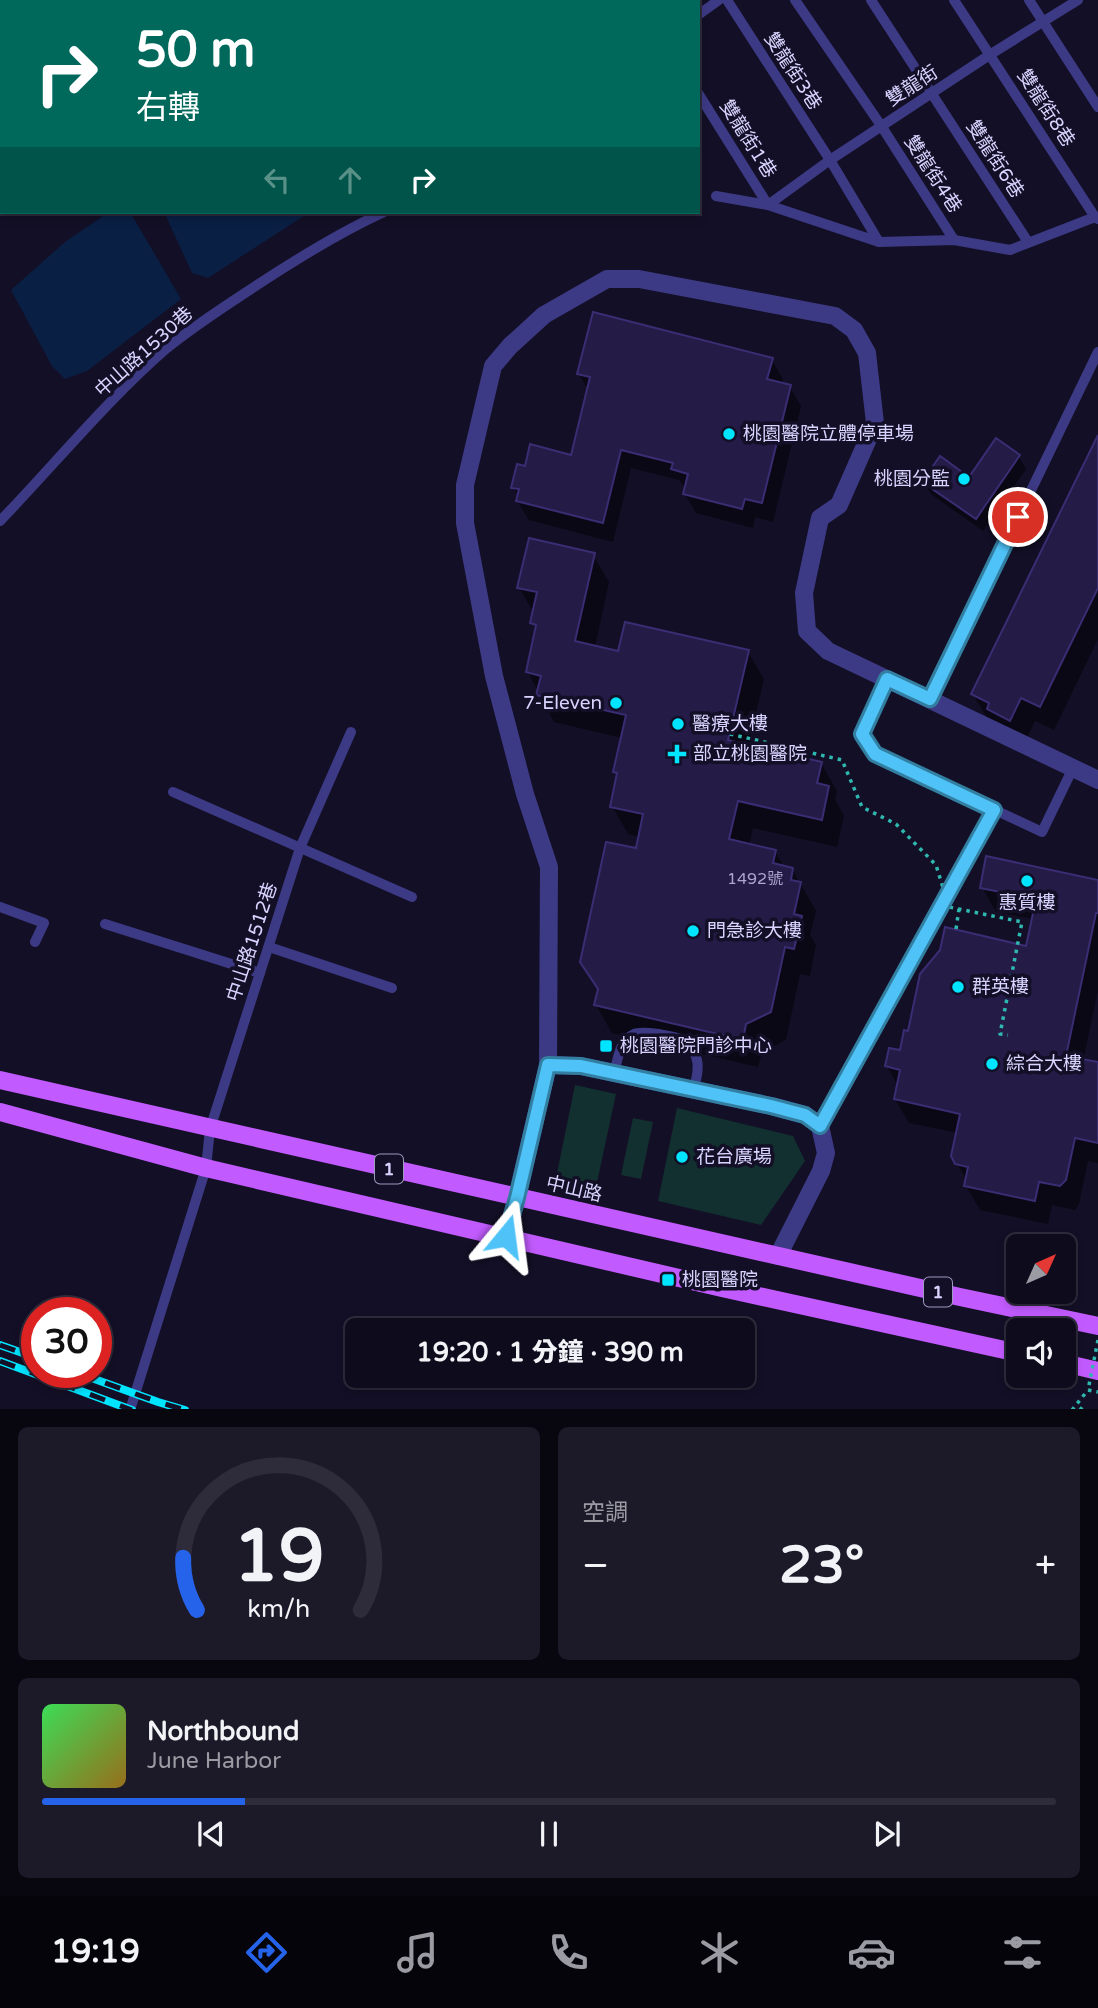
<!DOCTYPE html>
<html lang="zh-TW">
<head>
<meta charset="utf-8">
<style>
	body { margin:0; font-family:"Varela Round","Noto Sans TC",sans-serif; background:#1c1929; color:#f1f3f6; height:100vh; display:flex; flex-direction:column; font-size:26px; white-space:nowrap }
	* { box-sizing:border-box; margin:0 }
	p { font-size:23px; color:#9b9ba3 }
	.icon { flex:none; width:38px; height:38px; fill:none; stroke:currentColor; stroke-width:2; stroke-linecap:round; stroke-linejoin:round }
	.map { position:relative; height:1409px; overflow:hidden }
	.panel { display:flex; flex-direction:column; gap:18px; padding:18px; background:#08060f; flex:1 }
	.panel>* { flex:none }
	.banner { position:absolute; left:0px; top:0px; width:700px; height:214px; box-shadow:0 4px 10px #0003,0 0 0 2px #2e2b3b; background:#00695c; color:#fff; overflow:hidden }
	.needle { width:46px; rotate:45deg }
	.fabs { position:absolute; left:1006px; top:1234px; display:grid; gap:14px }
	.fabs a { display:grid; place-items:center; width:70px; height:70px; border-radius:10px; background:#0e0b1c; box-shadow:0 4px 10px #0003,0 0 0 2px #2e2b3b; font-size:35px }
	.speed { position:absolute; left:21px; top:1297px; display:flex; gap:14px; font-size:35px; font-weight:700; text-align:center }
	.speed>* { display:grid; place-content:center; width:91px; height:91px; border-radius:50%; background:#0e0b1c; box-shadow:0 4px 10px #0003,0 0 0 2px #2e2b3b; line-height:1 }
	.speed .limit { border:10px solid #d22; background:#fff; color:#111 }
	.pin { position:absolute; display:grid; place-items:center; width:60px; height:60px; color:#fff; margin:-30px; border:4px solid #fff; border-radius:50%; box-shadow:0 2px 7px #0007 }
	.me { position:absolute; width:77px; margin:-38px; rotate:16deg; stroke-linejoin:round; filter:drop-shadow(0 0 5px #0008) }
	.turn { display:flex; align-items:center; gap:24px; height:147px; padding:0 21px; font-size:32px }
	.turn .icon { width:91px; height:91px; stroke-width:2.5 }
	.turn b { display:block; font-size:49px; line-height:60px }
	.lanes { display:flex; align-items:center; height:66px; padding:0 21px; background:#0003; justify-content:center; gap:35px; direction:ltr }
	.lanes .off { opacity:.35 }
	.big { font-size:52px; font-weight:800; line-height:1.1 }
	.panel .widget { flex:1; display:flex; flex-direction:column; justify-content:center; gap:10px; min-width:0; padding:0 24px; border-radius:10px; background:#1c1929 }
	.panel .dial { align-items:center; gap:0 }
	.dial svg { height:182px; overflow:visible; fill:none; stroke:#2e2b3b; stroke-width:7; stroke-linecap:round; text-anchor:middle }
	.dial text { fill:#f1f3f6; stroke:none }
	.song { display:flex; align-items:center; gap:21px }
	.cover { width:84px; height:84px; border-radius:10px; background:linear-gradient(135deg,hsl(130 70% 55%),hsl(40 70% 35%)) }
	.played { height:7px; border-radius:4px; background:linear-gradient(90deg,#2563eb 20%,#2e2b3b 20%) }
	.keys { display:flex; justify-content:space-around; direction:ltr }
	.heat { display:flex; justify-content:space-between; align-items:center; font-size:38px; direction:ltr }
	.panel .tiles { flex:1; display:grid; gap:18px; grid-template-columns:1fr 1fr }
	.widget:last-child { grid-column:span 2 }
	.trip { position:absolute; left:345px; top:1318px; width:410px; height:70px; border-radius:10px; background:#0e0b1c; box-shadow:0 4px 10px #0003,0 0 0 2px #2e2b3b; font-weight:800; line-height:70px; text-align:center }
	.tab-bar { display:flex; height:112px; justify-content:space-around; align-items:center; background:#06040b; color:#9b9ba3 }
	.tab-bar .icon { width:49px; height:49px }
	.tab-bar .on { color:#2563eb }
	.tab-bar b { font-size:32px; color:#f1f3f6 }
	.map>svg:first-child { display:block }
	.green { fill:#12302f }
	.water { fill:#0a1f44 }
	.shadow { fill:#0007 }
	.building { fill:#241b47; stroke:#3b2d73; stroke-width:2 }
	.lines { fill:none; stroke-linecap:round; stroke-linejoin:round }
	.path { stroke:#2fb8b0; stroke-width:3.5; stroke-dasharray:3.5 5; stroke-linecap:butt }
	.lane { stroke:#3d3a85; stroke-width:10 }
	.street { stroke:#3d3a85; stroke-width:18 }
	.primary { stroke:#c25bff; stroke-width:18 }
	.rail-casing { stroke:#00e5ff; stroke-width:8 }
	.rail { stroke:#130f26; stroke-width:5; stroke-dasharray:16; stroke-linecap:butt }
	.path-bridge { stroke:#2fb8b0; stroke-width:3.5; stroke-dasharray:3.5 5; stroke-linecap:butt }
	.route-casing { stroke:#337fa1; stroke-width:18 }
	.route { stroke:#4fc3f7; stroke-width:12 }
	.poi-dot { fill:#00e5ff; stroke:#130f26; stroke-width:2.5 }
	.labels { text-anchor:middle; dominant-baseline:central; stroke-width:7; stroke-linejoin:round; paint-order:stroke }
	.number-label { font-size:16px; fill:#aca6d1 }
	.shield { fill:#130f26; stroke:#9e99be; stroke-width:2 }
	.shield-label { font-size:18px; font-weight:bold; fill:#d9d4ff }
	.street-label { font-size:19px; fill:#d9d4ff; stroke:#130f26 }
	.poi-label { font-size:19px; fill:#d9d4ff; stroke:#130f26; text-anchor:start }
</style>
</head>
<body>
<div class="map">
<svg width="1098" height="1410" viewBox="0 0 1098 1410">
	<rect width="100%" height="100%" fill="#130f26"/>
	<g class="green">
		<path d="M575,1085L616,1094L596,1187L556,1178Z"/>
		<path d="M677,1108L793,1136L805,1161L761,1225L658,1201Z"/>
		<path d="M633,1118L653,1122L641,1179L621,1175Z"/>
	</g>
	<g class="water">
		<path d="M0,0H209L207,2H2V145L0,146Z"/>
		<path d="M109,212H130L181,299L87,371L65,379L52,366L11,290L65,242Z"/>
		<path d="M164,212H310L208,278L192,273Z"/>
	</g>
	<g class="shadow">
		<path d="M771,359L783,379L781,385L790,387L801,406L773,522L755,517L753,528L696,513L685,494L686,489L679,480L631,468L613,542L529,520L517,501L519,497L513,487L526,468L572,457L588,390L579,374Z"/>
		<path d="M996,440L1019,457L1026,469L983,531L931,494L924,482L969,479Z"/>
		<path d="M1098,454V639L1054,730L1035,721L1024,744L987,718L973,694Z"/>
		<path d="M593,555L609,582L595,647L620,653L748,652L764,679L748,747L821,763L837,791L835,799L844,816L837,847L753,828L749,846L775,851L784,867L792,869L816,911L810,935L816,945L810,976L800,974L786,1040L762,1052L758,1067L612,1033L596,1005L640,837L628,834L612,806L618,778L615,772L622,738L554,722L528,672L536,631L532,623L534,613L519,588Z"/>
		<path d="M1098,882V990L1083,1061L1098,1064V1163L1088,1161L1079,1204L1075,1210L1052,1205L1048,1224L980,1210L966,1186L967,1181L957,1163L958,1133L909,1123L895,1099L898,1086L887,1066L901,1052L909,1033L1028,948L1034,919L996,912L982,887Z"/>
	</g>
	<g class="building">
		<path d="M593,312L773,358L767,379L791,385L762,503L745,499L742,509L683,494L688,474L671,469L673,463L621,450L603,523L516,501L519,489L511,488L517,464L525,466L530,444L571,455L590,377L577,374Z"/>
		<path d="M1098,435V588L1040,707L1021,698L1010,721L987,709L989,703L971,694Z"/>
		<path d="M996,438L1020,455L976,519L922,482L940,456L969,477Z"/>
		<path d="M529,538L595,553L575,641L618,651L625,622L749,650L728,740L822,762L817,783L829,786L822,820L738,801L729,839L776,850L773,863L793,868L791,880L801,882L794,914L802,916L794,949L785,947L771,1012L746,1024L743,1040L594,1005L598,989L580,962L606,842L636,848L643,814L610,807L617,773L613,772L626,715L536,695L541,676L526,672L536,625L530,623L537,592L517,588Z"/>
		<path d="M986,856L1098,880V913H1096L1066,1056L1098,1062V1143L1075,1138L1066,1180L1060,1186L1039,1182L1035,1201L964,1186L968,1167L955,1164L951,1156L960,1114L894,1099L900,1070L885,1066L889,1048L900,1050L904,1030L908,1031L920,974L940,950L945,927L1026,946L1036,899L980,888Z"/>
	</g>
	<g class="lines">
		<g class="path">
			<path d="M956,929L959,909"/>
			<path d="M1072,1410L1088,1390"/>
			<path d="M1080,1410L1085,1403"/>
		</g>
		<g class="lane">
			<path d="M272,0V2"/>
			<path d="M727,0L830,160L879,242"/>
			<path d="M795,0L882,127L954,240"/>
			<path d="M871,0L1028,242"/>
			<path d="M954,0L1095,217"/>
			<path d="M1029,0L1098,107"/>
			<path d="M698,15L719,0"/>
			<path d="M698,93L768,205L830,160L991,54L1078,0"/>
			<path d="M716,196L768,205L879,242L954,240L1010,250L1095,217L1098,219"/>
			<path d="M0,521C55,464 107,400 167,348C192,328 219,310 245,293C290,263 336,234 384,212"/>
			<path d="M887,679L862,734L875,754L1042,832L1073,768"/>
			<path d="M930,699L1098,352"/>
			<path d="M173,792L412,897"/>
			<path d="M0,907L44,923L35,942"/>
			<path d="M105,924L260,973"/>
			<path d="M269,947L392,988"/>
			<path d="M614,1073C618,1059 619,1041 634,1034C642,1030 674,1036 683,1040C689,1043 694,1050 696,1057C700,1067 696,1079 694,1090"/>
			<path d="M820,1126L994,810"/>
			<path d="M130,1410L206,1168L210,1129L300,848L351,732"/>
		</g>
		<g class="street">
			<path d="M548,1065L581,1066L771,1106L805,1115L820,1126L826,1153L821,1171L778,1256"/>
			<path d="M506,1236L517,1197L548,1065L549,867L525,794L494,676L465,523V485L493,366L510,346L544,315L607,279H639L835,316L854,330L867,353L875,423L839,505L820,518L804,593L807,631L828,651L1098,780"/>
		</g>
		<g class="primary">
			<path d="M0,1080L960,1297L1098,1326"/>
			<path d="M0,1112L206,1168L722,1288L1018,1353"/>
			<path d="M1064,1363L1098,1371"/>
		</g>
		<g class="rail-casing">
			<g id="rail">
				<path d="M0,1345L37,1358"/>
				<path d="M0,1361L132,1410"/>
				<path d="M75,1372L158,1402L185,1410"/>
			</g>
		</g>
		<use href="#rail" class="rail"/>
		<g class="path-bridge">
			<path d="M730,734L842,760L862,807L896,824L936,865L949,907L1022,922L1000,1034L1008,1035"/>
			<path d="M1098,1340L1088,1390L1098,1392"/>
		</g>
	</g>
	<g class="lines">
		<g class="route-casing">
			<path id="route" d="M506,1236L517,1198L548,1065L581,1066L771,1106L805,1115L820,1126L994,810L875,754L862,734L887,679L930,699L1018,517"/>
		</g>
		<use href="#route" class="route"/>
	</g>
	<g class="poi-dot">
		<circle cx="729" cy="434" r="7"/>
		<circle cx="964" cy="479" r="7"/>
		<circle cx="616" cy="703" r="7"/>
		<circle cx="678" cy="724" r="7"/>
		<path d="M673.5 743.5h7v7h7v7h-7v7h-7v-7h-7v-7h7z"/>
		<circle cx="1027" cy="881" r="7"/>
		<circle cx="693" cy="931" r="7"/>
		<circle cx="958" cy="987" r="7"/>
		<rect x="599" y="1039" width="14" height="14" rx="3.5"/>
		<circle cx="992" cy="1064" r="7"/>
		<circle cx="682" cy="1157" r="7"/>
		<rect x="661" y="1273" width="14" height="14" rx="3.5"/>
	</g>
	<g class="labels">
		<g class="number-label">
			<text x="755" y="879">1492號</text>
		</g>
		<g class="shield">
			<rect x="375" y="1154.5" width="28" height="29" rx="5"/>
			<rect x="924" y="1277.5" width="28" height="29" rx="5"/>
		</g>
		<g class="shield-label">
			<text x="389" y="1169">1</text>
			<text x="938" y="1292">1</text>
		</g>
		<g class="street-label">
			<text transform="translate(793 71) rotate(57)">雙龍街3巷</text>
			<text transform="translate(912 86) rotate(-33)">雙龍街</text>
			<text transform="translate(1046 108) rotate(57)">雙龍街8巷</text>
			<text transform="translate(748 139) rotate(58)">雙龍街1巷</text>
			<text transform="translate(995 159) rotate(57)">雙龍街6巷</text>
			<text transform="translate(933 174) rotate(57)">雙龍街4巷</text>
			<text transform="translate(144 352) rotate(-42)">中山路1530巷</text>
			<text transform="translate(252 942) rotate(-72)">中山路1512巷</text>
			<text transform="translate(574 1189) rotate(13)">中山路</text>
		</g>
		<g class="poi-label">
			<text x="743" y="434">桃園醫院立體停車場</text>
			<text x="950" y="479" text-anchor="end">桃園分監</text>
			<text x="602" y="703" text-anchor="end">7-Eleven</text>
			<text x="692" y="724">醫療大樓</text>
			<text x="693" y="754">部立桃園醫院</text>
			<text x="1027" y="903" text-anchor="middle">惠質樓</text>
			<text x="707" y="931">門急診大樓</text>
			<text x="972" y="987">群英樓</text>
			<text x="620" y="1046">桃園醫院門診中心</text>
			<text x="1006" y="1064">綜合大樓</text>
			<text x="696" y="1157">花台廣場</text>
			<text x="682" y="1280">桃園醫院</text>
		</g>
	</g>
</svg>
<div class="fabs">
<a><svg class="needle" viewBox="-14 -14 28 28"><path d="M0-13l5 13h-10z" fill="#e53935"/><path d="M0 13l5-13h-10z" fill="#9b9ba3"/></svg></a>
<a><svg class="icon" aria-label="sound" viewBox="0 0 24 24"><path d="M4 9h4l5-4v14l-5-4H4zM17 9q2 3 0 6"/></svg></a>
</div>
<div class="speed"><div class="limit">30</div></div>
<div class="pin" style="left:1018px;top:517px;background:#d93025"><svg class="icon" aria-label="arrive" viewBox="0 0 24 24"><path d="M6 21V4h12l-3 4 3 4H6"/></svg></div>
<svg class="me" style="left:506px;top:1236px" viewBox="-20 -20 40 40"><path d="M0-17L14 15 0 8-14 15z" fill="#4fc3f7" stroke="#fff" stroke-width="4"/></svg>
<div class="trip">19:20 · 1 分鐘 · 390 m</div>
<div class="banner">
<div class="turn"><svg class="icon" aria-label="right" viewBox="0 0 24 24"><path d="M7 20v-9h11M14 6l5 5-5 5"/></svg><div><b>50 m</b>右轉</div></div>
<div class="lanes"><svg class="icon off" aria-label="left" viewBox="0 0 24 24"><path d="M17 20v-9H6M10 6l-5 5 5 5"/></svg><svg class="icon off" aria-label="ahead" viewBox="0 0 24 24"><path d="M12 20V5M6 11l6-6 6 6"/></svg><svg class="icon" aria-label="right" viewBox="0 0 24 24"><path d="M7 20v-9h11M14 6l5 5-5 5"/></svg></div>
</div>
</div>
<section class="panel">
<div class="tiles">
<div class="widget dial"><svg viewBox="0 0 100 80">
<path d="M14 69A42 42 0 1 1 86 69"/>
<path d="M14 69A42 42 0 0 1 8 46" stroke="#2563eb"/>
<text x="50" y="56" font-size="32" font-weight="700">19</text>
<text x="50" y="72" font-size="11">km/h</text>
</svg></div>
<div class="widget"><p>空調</p>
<div class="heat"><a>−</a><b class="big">23°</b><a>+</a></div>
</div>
<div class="widget">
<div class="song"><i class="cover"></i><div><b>Northbound</b><p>June Harbor</p></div></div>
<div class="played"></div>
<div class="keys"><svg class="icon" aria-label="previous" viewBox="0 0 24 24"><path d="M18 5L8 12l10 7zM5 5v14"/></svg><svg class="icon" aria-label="pause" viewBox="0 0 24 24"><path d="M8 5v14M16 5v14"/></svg><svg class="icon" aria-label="next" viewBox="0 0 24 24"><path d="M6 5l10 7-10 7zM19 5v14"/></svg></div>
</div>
</div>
</section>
<nav class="tab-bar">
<b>19:19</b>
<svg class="icon on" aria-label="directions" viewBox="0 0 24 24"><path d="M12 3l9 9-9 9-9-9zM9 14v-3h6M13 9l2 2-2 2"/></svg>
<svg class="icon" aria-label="music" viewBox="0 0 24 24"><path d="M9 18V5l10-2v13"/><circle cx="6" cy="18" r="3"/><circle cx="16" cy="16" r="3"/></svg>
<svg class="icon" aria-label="phone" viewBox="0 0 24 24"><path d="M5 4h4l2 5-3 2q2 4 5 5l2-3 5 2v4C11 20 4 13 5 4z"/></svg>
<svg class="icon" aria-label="climate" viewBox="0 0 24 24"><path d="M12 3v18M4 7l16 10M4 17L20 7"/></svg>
<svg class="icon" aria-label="car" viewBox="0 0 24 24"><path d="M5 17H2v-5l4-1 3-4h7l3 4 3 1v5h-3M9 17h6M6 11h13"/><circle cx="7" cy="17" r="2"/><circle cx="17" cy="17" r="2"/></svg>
<svg class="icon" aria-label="filters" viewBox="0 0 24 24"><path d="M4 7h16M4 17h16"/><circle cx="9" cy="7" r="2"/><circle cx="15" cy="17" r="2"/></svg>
</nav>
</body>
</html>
